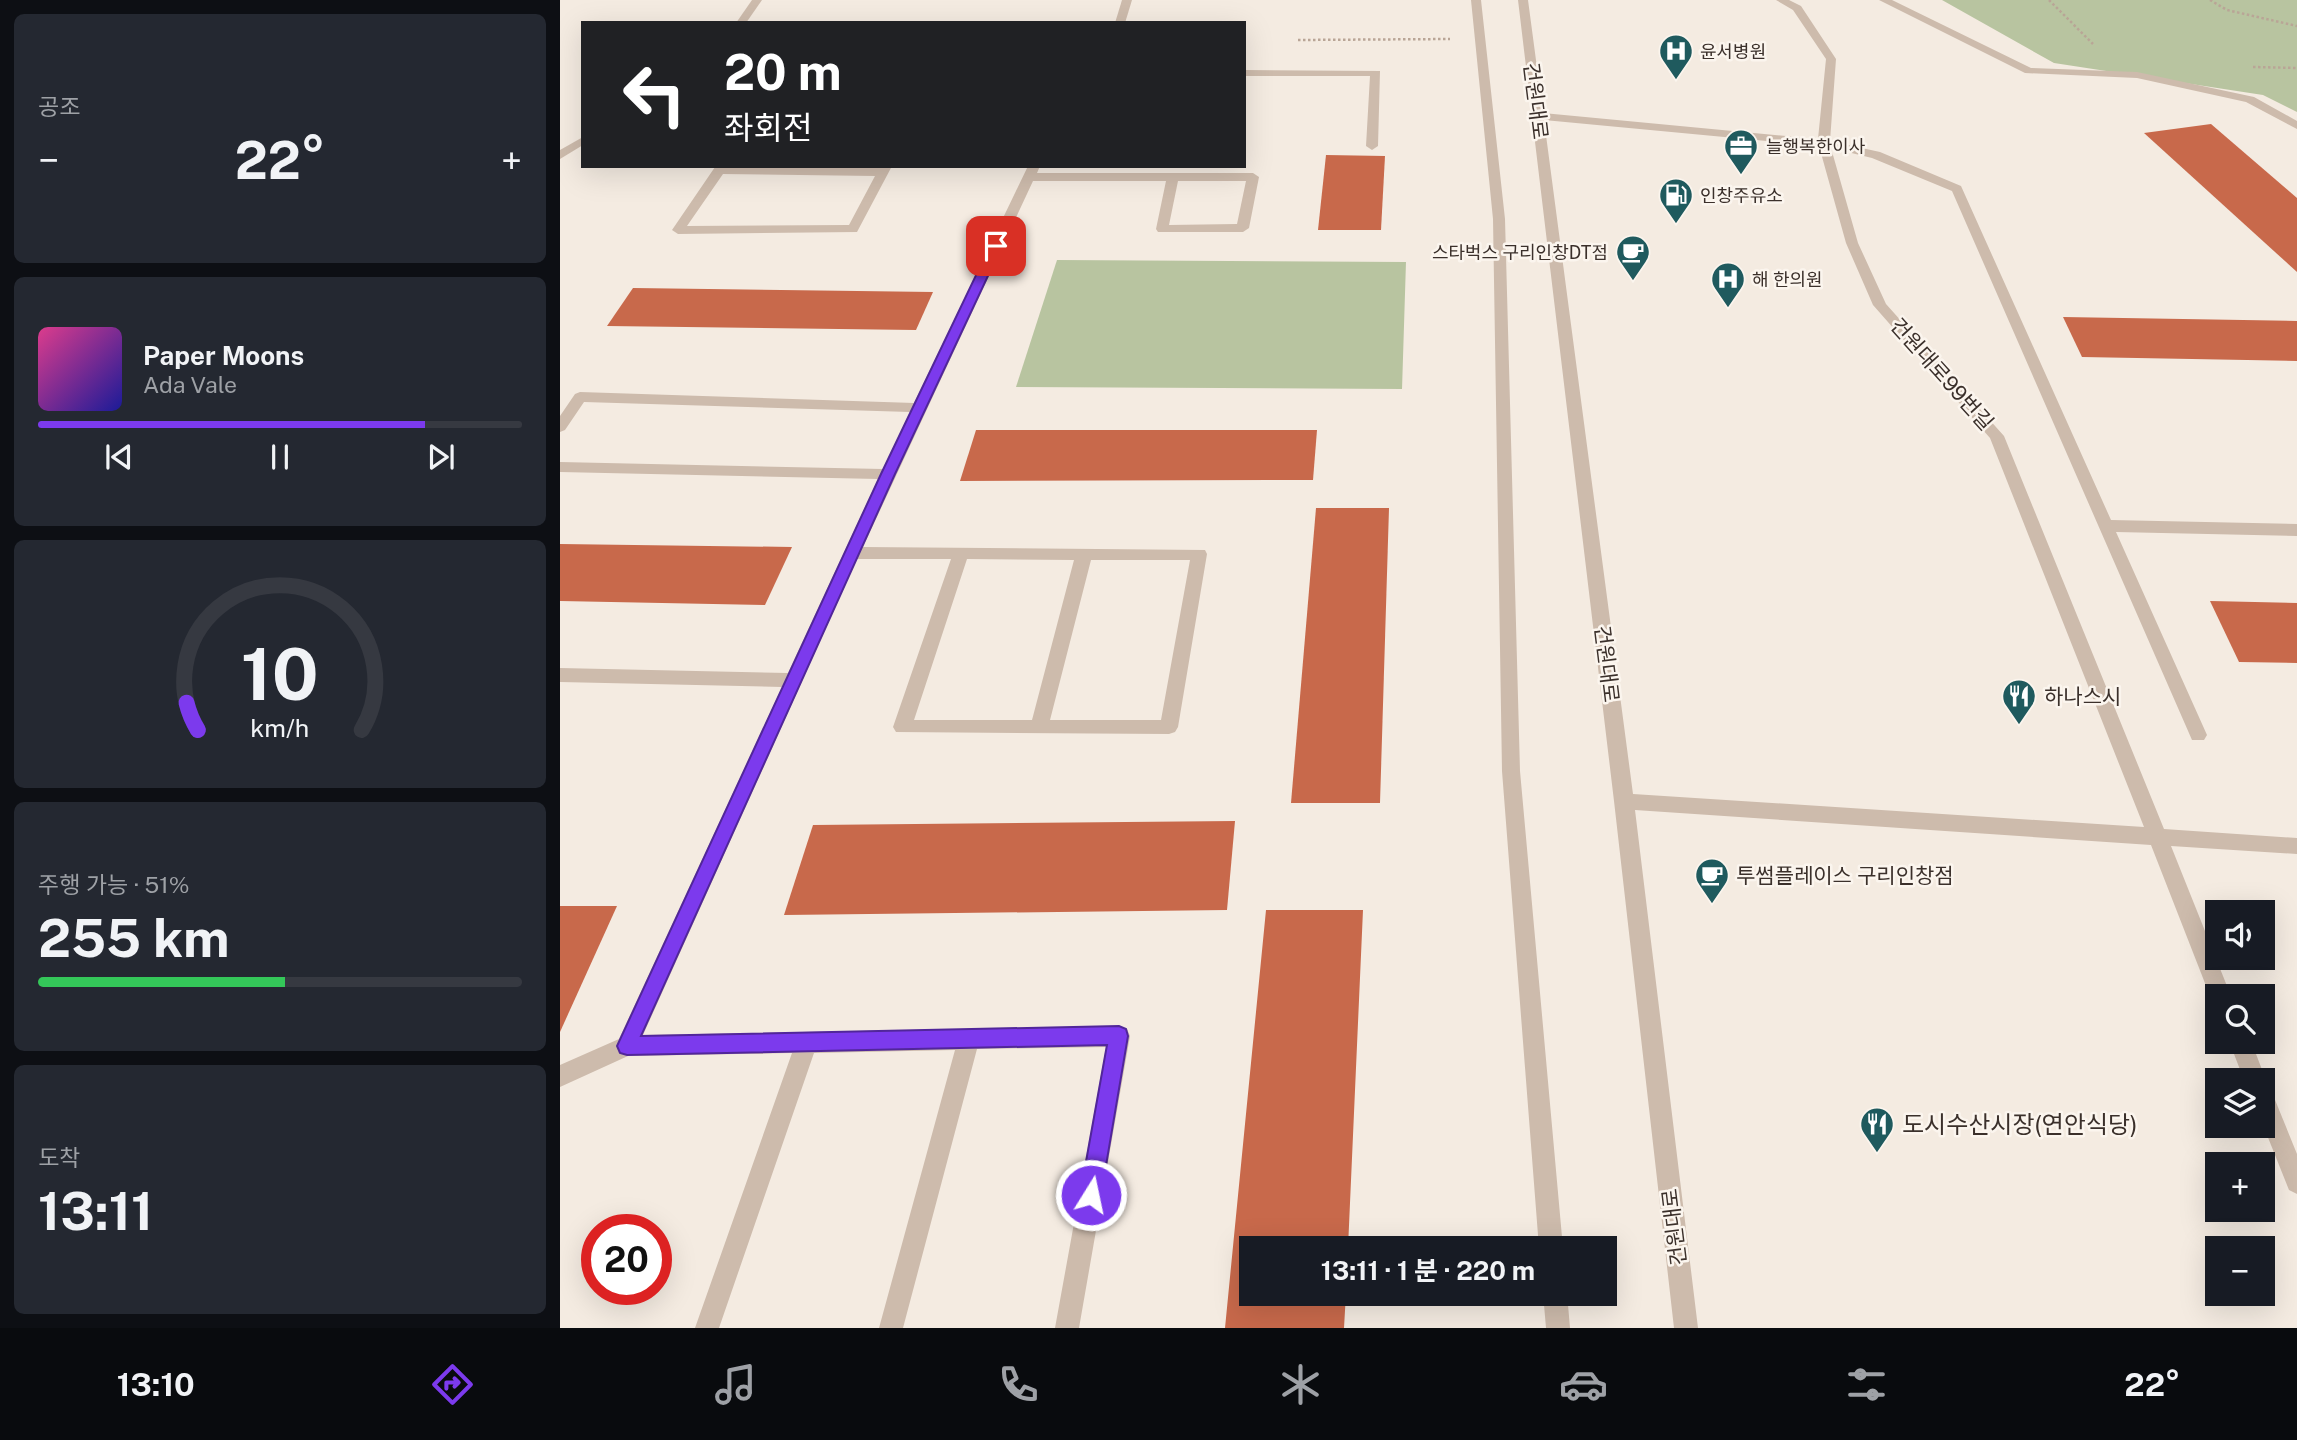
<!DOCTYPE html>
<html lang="ko">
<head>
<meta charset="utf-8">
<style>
	body { margin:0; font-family:"Public Sans","Noto Sans KR",sans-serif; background:#242831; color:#f1f3f6; height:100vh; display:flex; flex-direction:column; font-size:26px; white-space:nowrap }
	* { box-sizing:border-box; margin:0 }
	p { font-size:23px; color:#9ea1a6 }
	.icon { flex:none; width:38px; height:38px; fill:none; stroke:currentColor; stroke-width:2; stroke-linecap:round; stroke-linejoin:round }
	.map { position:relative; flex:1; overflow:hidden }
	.side { display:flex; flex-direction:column; gap:14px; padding:14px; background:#0d0f14; width:560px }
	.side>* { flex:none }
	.hud { position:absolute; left:21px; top:21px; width:665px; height:147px; border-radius:0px; box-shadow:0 7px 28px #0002; background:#202124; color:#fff; overflow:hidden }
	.buttons { position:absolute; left:1645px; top:900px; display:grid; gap:14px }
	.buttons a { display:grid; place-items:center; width:70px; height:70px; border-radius:0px; background:#171b24; box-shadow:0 7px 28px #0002; font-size:35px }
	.speed { position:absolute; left:21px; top:1214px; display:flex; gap:14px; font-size:35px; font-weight:700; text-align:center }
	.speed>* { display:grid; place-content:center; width:91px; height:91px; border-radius:50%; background:#171b24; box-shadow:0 7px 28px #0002; line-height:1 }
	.speed .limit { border:10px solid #d22; background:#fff; color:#111 }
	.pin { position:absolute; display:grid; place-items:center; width:60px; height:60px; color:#fff; margin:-30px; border-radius:14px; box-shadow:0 4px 10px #0006 }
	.me { position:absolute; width:77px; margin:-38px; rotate:10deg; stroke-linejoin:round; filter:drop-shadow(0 0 5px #0008) }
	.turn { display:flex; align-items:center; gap:24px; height:147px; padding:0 28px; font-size:32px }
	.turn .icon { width:91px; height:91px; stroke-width:2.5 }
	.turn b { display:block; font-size:49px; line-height:60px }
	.big { font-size:52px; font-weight:700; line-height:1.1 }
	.side .card { flex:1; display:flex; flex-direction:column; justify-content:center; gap:10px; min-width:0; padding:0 24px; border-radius:10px; background:#242831 }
	.side .dial { align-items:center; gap:0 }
	.dial svg { height:182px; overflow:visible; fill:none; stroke:#363941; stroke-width:7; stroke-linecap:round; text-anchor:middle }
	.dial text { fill:#f1f3f6; stroke:none }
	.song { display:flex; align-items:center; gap:21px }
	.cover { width:84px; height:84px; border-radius:10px; background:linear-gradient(135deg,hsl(330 70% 55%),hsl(240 70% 35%)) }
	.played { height:7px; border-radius:4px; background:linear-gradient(90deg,#7c3aed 80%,#363941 80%) }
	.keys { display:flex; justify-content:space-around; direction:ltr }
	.heat { display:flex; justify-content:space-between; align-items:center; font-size:38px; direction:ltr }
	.charge { height:10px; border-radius:5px; background:linear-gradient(90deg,#34c759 51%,#363941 0) }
	.trip { position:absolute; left:679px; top:1236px; width:378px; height:70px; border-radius:0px; background:#171b24; box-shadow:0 7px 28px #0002; font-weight:700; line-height:70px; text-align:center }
	.tabs { display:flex; height:112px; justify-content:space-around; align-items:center; background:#090b0e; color:#9ea1a6 }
	.tabs .icon { width:49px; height:49px }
	.tabs .current { color:#7c3aed }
	.tabs b { font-size:32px; color:#f1f3f6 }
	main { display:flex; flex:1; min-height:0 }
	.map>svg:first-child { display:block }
	.green { fill:#b8c4a0 }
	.building { fill:#c8694b }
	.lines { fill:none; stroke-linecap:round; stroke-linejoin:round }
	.path { stroke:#b9a596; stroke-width:2.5; stroke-dasharray:2.5 2.5; stroke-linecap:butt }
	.minor { fill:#cdbbac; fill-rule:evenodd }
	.route { fill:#7c3aed; stroke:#51269a; stroke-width:2 }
	.labels { text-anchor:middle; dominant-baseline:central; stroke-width:5; stroke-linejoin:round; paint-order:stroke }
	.far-poi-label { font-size:18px; fill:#3b302b; stroke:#fbf5ee; text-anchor:start }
	.street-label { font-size:21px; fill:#3b302b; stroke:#fbf5ee }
	.poi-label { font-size:21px; fill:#3b302b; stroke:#fbf5ee; text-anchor:start }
	.near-poi-label { font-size:24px; fill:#3b302b; stroke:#fbf5ee; text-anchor:start }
</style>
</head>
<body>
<main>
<section class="side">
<div class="card"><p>공조</p>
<div class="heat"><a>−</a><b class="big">22°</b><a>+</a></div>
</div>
<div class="card">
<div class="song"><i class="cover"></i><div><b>Paper Moons</b><p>Ada Vale</p></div></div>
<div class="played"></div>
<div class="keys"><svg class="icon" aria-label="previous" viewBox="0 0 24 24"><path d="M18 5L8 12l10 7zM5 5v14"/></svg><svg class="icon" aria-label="pause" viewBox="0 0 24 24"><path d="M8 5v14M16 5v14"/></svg><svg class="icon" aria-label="next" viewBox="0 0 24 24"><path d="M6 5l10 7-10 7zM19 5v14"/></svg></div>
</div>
<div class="card dial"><svg viewBox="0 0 100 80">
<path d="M14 69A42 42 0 1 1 86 69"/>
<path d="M14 69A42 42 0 0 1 9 57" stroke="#7c3aed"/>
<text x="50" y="56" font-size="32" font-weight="700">10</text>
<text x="50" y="72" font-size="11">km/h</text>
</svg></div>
<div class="card"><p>주행 가능 · 51%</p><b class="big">255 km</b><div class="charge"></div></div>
<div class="card"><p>도착</p><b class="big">13:11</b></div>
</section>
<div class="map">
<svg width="1737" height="1328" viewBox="0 0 1737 1328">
	<rect width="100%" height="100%" fill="#f4ebe1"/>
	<g class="green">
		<path d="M1382,0H1737V112L1703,95L1494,63Z"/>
		<path d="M497,260L846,262L842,389L456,387Z"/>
	</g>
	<g class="building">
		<path d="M1651,124L1737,198V272L1584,133Z"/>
		<path d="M766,155L825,156L821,230H758Z"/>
		<path d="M73,288L373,292L356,330L47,326Z"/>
		<path d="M1503,317L1737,321V361L1522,357Z"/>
		<path d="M416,430H757L753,480L400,481Z"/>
		<path d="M756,508H829L820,803H731Z"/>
		<path d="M0,544L232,547L205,605L0,601Z"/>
		<path d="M1650,601L1737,603V663L1679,662Z"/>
		<path d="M675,821L667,910L224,915L253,825Z"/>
		<path d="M0,906H57L0,1032Z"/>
		<path d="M706,910H803L788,1248H691V1293H786L784,1328H665Z"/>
	</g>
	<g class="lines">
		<g class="path">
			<path d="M1489,0L1533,44"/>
			<path d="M1650,0L1667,10L1737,26"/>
			<path d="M738,40L890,39"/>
			<path d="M1693,67L1737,68"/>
		</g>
		<g class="minor">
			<path d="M192,0H202L186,23H176Z"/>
			<path d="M562,0H572L565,23H555Z"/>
			<path d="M911,0H921L945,219L960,771L1003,1248H979L942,771L933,219Z"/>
			<path d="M958,0H968L983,113L1258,139L1266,59L1233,10L1216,0H1229L1241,6L1276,59L1270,141L1320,152L1401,186L1551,520L1737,524V536L1556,532L1647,735L1644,740H1632L1392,191L1312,158L1271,148L1298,243L1326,304L1444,436L1604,829L1737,838V854L1611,846L1671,996H1657V1004L1650,996L1591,845L1075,810L1138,1328H1114L1054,801ZM984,120L1259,146L1286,243L1313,305L1430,438L1584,827L1073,794Z"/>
			<path d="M1319,0H1332L1471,68L1577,72L1694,97L1737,121V129L1686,102L1577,78L1465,73Z"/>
			<path d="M684,70L820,71L818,146L812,150L806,146L810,76H684Z"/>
			<path d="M23,137V145L0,159V150Z"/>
			<path d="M320,166H332L297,232L118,234L112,230L155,167ZM163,174L315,176L289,225L127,226Z"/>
			<path d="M468,166H480L477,173H693L699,177L689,228L683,232H598L596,229L606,181H473L303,547L645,550L647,554L618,727L615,732L609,734L336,732L333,727L391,559H297L83,1035L559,1026L567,1029L570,1036L519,1328H495L546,1047L417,1049L343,1328H319L395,1050L254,1053L159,1328H135L232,1053L68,1056L0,1087V1065L59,1039L222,687L0,682V668L228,673L318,479L0,472V462L323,469L350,412L24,402L5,430L0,432V416L15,394L20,392L354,403ZM618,181H686L677,224L609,225ZM407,559L514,560L472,720H354ZM531,560H630L601,720H490Z"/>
			<path d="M1669,1041H1691L1706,1080L1703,1087L1711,1090L1737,1154V1194L1729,1190L1703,1125V1080H1684Z"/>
			<path d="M983,1293H1007L1010,1328H986Z"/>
		</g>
	</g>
	<path class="route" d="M436,243L442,246L335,474L81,1036L559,1026L566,1029L568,1036L541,1195L538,1203L531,1206L523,1203L520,1195L547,1045L67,1055L60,1053L57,1046L321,474L430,246Z"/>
	<defs>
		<g id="hospital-pin" transform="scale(1.75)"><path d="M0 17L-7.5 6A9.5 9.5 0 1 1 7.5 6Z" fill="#1f5a5e" stroke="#fbf5ee"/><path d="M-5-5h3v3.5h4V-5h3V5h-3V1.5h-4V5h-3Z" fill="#fff"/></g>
		<g id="office-pin" transform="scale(1.75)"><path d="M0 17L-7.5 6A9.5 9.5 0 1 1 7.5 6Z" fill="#1f5a5e" stroke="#fbf5ee"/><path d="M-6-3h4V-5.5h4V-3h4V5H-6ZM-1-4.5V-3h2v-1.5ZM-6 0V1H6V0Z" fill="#fff"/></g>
		<g id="fuel-pin" transform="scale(1.75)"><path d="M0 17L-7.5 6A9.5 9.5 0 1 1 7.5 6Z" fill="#1f5a5e" stroke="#fbf5ee"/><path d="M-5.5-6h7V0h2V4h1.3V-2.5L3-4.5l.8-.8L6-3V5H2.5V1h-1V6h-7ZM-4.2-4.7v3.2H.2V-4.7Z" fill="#fff"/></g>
		<g id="cafe-pin" transform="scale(1.75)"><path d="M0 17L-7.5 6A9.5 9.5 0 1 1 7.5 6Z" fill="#1f5a5e" stroke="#fbf5ee"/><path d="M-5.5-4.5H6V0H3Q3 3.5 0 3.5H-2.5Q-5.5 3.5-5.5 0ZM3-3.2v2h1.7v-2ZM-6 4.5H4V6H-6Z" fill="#fff"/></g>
		<g id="restaurant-pin" transform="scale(1.75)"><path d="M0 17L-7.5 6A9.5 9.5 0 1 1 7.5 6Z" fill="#1f5a5e" stroke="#fbf5ee"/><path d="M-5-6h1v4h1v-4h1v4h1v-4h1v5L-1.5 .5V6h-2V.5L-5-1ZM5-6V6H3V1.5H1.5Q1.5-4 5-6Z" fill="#fff"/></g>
	</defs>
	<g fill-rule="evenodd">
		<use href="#hospital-pin" x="1116" y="51"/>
		<use href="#office-pin" x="1181" y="146"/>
		<use href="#fuel-pin" x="1116" y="195"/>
		<use href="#cafe-pin" x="1073" y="252"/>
		<use href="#hospital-pin" x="1168" y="279"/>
		<use href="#restaurant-pin" x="1459" y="696"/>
		<use href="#cafe-pin" x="1152" y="875"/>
		<use href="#restaurant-pin" x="1317" y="1124"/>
	</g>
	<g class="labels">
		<g class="far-poi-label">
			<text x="1140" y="51">윤서병원</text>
			<text x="1206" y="146">늘행복한이사</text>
			<text x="1140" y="195">인창주유소</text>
			<text x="1048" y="252" text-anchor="end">스타벅스 구리인창DT점</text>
			<text x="1192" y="279">해 한의원</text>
		</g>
		<g class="street-label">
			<text transform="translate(976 101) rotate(83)">건원대로</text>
			<text transform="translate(1382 374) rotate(48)">건원대로99번길</text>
			<text transform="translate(1047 664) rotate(83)">건원대로</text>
			<text transform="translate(1114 1227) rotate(-97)">건원대로</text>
		</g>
		<g class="poi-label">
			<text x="1484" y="696">하나스시</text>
			<text x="1176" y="875">투썸플레이스 구리인창점</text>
		</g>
		<g class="near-poi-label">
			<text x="1342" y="1124">도시수산시장(연안식당)</text>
		</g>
	</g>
</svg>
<div class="buttons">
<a><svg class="icon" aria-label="sound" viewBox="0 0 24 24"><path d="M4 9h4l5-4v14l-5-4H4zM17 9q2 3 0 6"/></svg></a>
<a><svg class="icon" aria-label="search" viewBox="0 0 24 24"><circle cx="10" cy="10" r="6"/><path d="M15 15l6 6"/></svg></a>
<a><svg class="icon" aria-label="layers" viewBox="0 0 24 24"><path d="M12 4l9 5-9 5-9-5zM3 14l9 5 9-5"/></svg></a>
<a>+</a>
<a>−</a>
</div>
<div class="speed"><div class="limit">20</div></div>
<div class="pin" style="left:436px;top:246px;background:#d93025"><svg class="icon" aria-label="arrive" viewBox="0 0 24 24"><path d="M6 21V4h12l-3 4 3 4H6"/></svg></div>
<svg class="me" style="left:531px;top:1195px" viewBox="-20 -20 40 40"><circle r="17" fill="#7c3aed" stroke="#fff" stroke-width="3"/><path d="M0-11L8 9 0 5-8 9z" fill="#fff"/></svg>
<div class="trip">13:11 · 1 분 · 220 m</div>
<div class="hud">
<div class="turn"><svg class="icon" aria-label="left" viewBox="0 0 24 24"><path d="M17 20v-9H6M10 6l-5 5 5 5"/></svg><div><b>20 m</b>좌회전</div></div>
</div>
</div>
</main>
<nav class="tabs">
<b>13:10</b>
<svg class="icon current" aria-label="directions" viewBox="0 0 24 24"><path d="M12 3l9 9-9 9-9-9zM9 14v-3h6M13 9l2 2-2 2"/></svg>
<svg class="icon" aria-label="music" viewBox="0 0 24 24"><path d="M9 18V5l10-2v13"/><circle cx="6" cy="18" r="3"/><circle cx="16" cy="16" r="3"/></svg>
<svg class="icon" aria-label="phone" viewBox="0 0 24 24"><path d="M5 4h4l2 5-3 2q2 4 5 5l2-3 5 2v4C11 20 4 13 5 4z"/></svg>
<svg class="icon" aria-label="climate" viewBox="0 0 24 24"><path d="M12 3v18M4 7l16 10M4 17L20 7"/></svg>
<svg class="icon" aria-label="car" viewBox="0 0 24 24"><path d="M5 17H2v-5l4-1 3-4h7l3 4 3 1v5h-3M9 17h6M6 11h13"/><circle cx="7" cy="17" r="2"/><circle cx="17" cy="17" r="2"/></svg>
<svg class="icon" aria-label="filters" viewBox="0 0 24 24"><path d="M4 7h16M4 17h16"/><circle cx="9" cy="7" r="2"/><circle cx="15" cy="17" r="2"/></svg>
<b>22°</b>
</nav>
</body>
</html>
